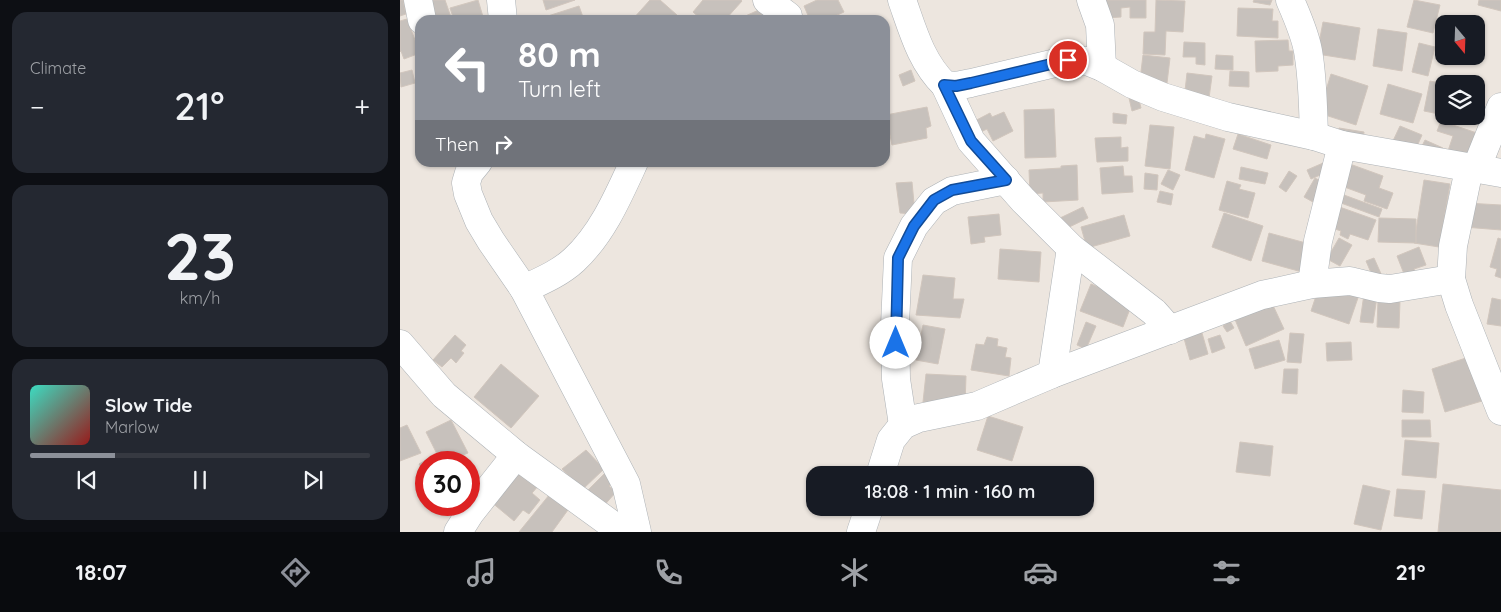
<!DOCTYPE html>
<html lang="en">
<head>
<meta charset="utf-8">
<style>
	body { margin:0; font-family:Quicksand,sans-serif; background:#242831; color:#f1f3f6; height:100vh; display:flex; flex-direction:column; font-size:19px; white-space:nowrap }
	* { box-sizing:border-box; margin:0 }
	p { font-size:16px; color:#9ea1a6 }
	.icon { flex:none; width:28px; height:28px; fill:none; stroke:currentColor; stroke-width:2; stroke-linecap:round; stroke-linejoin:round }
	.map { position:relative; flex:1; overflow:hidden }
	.side { display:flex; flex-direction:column; gap:12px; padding:12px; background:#0d0f14; width:400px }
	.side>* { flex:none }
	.top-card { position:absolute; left:15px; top:15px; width:475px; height:152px; border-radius:15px; box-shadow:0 1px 4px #0004; background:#8c9099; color:#fff; overflow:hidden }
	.needle { width:32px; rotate:161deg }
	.fabs { position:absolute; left:1035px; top:15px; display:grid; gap:10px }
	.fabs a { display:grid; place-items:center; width:50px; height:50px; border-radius:10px; background:#171b24; box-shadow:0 1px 4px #0004; font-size:25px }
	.speed { position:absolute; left:15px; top:451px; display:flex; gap:10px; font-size:25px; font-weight:700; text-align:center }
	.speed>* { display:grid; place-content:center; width:65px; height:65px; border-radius:50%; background:#171b24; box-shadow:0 1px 4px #0004; line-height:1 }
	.speed .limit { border:8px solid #d22; background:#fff; color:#111 }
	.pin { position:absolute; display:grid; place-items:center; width:42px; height:42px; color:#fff; margin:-21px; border:2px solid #fff; border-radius:50%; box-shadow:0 1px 5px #0007 }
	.me { position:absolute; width:55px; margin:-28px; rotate:0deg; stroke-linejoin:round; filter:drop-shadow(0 0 4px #0008) }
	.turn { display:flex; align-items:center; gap:18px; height:105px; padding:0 20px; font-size:22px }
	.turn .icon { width:65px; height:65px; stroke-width:2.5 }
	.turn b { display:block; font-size:35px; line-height:42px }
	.then { display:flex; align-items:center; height:48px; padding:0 20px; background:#0003; gap:10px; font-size:19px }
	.big { font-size:38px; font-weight:600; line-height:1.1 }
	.side .card { flex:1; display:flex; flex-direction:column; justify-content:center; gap:8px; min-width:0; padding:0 18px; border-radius:15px; background:#242831 }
	.side .dial { align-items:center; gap:0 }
	.dial b { font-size:65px; line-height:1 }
	.song { display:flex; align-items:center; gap:15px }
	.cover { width:60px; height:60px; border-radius:8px; background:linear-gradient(135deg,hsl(170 70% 55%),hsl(0 70% 35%)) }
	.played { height:5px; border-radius:2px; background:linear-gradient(90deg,#8c9099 25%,#363941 25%) }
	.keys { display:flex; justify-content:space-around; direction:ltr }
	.heat { display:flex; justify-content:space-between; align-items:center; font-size:28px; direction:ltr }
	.trip { position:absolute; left:406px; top:466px; width:288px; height:50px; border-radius:15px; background:#171b24; box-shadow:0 1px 4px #0004; font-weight:600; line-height:50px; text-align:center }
	.dock { display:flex; height:80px; justify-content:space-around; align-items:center; background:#090b0e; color:#9ea1a6 }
	.dock .icon { width:35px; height:35px }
	.dock .active { color:#8c9099 }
	.dock b { font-size:22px; color:#f1f3f6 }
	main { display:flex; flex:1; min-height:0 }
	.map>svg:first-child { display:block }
	.building { fill:#c7c1bc; stroke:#d1c6bd }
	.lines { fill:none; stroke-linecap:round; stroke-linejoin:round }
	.minor-casing { stroke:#adb2b6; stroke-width:29 }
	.minor { stroke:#fff; stroke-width:28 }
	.route-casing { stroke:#114b97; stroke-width:12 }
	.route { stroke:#1a73e8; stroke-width:9 }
</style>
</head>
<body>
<main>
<section class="side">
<div class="card"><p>Climate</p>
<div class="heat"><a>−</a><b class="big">21°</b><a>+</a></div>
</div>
<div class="card dial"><b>23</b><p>km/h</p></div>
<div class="card">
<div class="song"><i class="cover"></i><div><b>Slow Tide</b><p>Marlow</p></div></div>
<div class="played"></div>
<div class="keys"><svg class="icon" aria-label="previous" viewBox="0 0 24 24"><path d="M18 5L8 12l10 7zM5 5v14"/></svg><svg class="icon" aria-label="pause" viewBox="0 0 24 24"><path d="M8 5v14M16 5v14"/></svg><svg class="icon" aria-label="next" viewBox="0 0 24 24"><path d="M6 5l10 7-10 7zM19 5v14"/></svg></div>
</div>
</section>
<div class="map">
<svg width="1101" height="532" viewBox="0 0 1101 532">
	<rect width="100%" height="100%" fill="#ede6df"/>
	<g class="building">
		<path d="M0,0H3L6,14L0,16Z"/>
		<path d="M29,0H45L52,20H27Z"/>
		<path d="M78,0L84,20H54L50,8Z"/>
		<path d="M143,0H175L146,10Z"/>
		<path d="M250,0H260L277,15L273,20H232Z"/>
		<path d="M303,0H341L342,1L325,20H302L293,12Z"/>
		<path d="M417,0H438L444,12L426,20H410L404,6Z"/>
		<path d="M705,0H746V18H730V7L721,8V17L706,18Z"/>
		<path d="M756,0L785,1L783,32L766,31L765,55L743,54L744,32H755Z"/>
		<path d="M854,0H872L870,5L853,2Z"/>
		<path d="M1014,0L1040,5L1033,33L1007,27Z"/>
		<path d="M1079,0H1101V11L1078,5Z"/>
		<path d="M179,6L184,20H150L148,16Z"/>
		<path d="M838,8L873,9L872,21H878V38L837,36Z"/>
		<path d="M361,9L367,20H342L341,18Z"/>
		<path d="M7,19L20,53L4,59L1,51L0,52V21Z"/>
		<path d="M923,22L960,28L955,60L917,54Z"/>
		<path d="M978,29L1007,33L1002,71L973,66Z"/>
		<path d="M888,40L889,51H893V65L878,66V71L856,72L855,41Z"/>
		<path d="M784,42L805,43V65L796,64V57H783Z"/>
		<path d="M1019,43L1035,47L1028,76L1012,72Z"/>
		<path d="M743,55L770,58L767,83L740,80Z"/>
		<path d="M816,55L833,56V70L815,69Z"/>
		<path d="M12,70L15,83L1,87L0,73Z"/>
		<path d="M511,70L515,81L503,86L499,75Z"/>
		<path d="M830,71L849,72V87L829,86Z"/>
		<path d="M787,73L812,76L809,98L784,100Z"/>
		<path d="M931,74L968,86L956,125L919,113Z"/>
		<path d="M1030,81L1045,84L1039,114L1024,111Z"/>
		<path d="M988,84L1022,94L1013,123L980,114Z"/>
		<path d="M1076,91L1084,93L1080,116H1076Z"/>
		<path d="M738,96L741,108L732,111L729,98Z"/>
		<path d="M527,107L531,126L526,128L527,138L492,145L486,115Z"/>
		<path d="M654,109L656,157L625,158L624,110Z"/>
		<path d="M604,112L613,131L593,141L587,129L574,135L569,124L590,113L592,117Z"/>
		<path d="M713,113L727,115L726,124L713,123Z"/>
		<path d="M1041,121L1077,133L1068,161L1047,154L1053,136L1037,131Z"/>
		<path d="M750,125L774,127L770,169L745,166Z"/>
		<path d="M1000,126L1022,135L1014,153L992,143Z"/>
		<path d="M939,128L964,132L963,141L938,137Z"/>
		<path d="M806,134L825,139L814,178L785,170L794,136L805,139Z"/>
		<path d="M838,134L871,145L867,159L833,149Z"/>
		<path d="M721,137V148L728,147V161L697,162L695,138Z"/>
		<path d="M1025,140L1043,148L1037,160L1019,152Z"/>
		<path d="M930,160L934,169L911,179L907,170Z"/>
		<path d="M947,163L983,176L979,188L993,193L987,209L964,201L966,195L939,185Z"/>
		<path d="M677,165L678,200L643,202V193L630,194L629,170L661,168V166Z"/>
		<path d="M723,166L724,176H732L733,192L702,194L700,168Z"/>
		<path d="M841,167L868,173L865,184L839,179Z"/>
		<path d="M768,170L780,175L773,190L761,184Z"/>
		<path d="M889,171L897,176L886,192L879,187Z"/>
		<path d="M745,173L758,175L757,190L744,189Z"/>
		<path d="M915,178L924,183L913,202L904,197Z"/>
		<path d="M1024,180L1050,184L1039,247L1014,243Z"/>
		<path d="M827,181L841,185L839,189L855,193L848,218L819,210Z"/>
		<path d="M512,182L515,214L500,213L496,183Z"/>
		<path d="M760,191L773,194L771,205L757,202Z"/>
		<path d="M944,195L982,209L979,217L941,203Z"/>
		<path d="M1066,203L1101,205V230L1064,227Z"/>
		<path d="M934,205L976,220L968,240L950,234L948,239L940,235L941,231L926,226Z"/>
		<path d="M683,207L688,218L663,230L658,219Z"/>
		<path d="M824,213L863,226L851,261L812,247Z"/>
		<path d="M599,214L601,235L584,237L585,242L571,244L568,217Z"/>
		<path d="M724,215L730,236L687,248L681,227Z"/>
		<path d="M979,218L1016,219V243L978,242Z"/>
		<path d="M869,233L906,243L902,272L862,261Z"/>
		<path d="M939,238L952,245L940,266L927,259Z"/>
		<path d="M1098,238L1101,239V278L1095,276L1097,269L1090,267Z"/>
		<path d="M1019,247L1026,265L1014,269L1018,280L1008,284L997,256Z"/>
		<path d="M600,249L641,252L639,282L598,279Z"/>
		<path d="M974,258L982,276L987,274L990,282H975L966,261Z"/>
		<path d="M523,275L555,278L553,299H564L560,318L516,315Z"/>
		<path d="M691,284L733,301L723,327L680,311Z"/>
		<path d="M919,287L961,289L949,324L911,311Z"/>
		<path d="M964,294L977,297L973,323L960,322Z"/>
		<path d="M1092,298L1101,300V326L1087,324Z"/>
		<path d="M978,300L1000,301L999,328L977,327Z"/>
		<path d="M871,301L884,329L846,346L834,317Z"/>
		<path d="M830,321L834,328L827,332L823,326Z"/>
		<path d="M686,322L696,326L686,349L677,345Z"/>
		<path d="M523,325L545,329L538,364L516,360Z"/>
		<path d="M800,326L808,354L790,360L782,331Z"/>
		<path d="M890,333L904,334L901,363L887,362Z"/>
		<path d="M55,335L66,345L61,351L64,353L56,363L51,358L42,367L33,360Z"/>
		<path d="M820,335L825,348L812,353L808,339Z"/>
		<path d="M587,337L598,339L597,346L607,348L605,357L611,358L609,376L571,370L576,344L584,345Z"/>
		<path d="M879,340L885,360L855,369L849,349Z"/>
		<path d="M951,342L952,360L927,361L926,343Z"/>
		<path d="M1069,357L1082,401L1045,412L1032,369Z"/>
		<path d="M101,364L139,396L111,428L74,397Z"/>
		<path d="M884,369H898L897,394L882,393Z"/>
		<path d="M526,374L566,376L565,405L523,402Z"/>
		<path d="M1003,390L1024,392L1023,413L1002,412Z"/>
		<path d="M588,416L623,427L612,461L577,450Z"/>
		<path d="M51,420L68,453L45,462H41L26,432Z"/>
		<path d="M1002,420H1030L1031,437H1002Z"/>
		<path d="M7,425L21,453L0,461V428Z"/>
		<path d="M1005,440L1039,443L1036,478L1002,475Z"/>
		<path d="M840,442L873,446L870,476L836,472Z"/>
		<path d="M186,450L204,469L183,489L162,469Z"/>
		<path d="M30,458L33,462H26V475L19,464Z"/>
		<path d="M118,466L140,484L132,493L140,500L129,514L123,510L114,521L90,501Z"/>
		<path d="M206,472L215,481L209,486L216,492L201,509L186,492Z"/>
		<path d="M1043,484L1101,490V532H1038Z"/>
		<path d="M963,485L990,491L981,530L954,524Z"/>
		<path d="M154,489L173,503L152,532H119Z"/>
		<path d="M997,489L1025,491L1022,519L994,516Z"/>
	</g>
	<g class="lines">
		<g class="minor-casing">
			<g id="minor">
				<path d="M18,0L22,20"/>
				<path d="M101,0L103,20"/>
				<path d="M367,0L388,16"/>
				<path d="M502,0C513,31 521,62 545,85L556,86L571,83L668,60L687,61L702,67L732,84L763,97L828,117L914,136L942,145L1101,173"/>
				<path d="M691,0L700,25L702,67"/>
				<path d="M890,0C897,16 905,34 908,51C913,79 913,108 914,136"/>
				<path d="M545,85L571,141L623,200L671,248L754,312L770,330"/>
				<path d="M78,162L69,173L66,183L68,194L79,221L91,241L124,289L226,484L237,532"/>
				<path d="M1069,169L1053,246L1051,279L1059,305L1101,411"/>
				<path d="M1076,169L1101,107"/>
				<path d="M912,284L918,241L942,145"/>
				<path d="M124,289C141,281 160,273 174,260C202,234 218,197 234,162"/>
				<path d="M0,344L44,395L116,455L222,532"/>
				<path d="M652,374L671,248"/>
				<path d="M503,425L496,379L495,325L498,258L514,226L534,201L552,191L606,180"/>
				<path d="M480,475L491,440L503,425L519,418L577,406L652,374L862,295L912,284L950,281L979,288L990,289L1051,279"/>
				<path d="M58,532L70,513L116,455"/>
				<path d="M461,532L469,508"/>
			</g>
		</g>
		<use href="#minor" class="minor"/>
	</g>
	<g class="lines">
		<g class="route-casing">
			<path id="route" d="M496,343L498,258L514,226L534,200L552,190L606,180L571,141L544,85L556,86L571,83L668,60"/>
		</g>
		<use href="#route" class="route"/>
	</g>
</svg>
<div class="fabs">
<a><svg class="needle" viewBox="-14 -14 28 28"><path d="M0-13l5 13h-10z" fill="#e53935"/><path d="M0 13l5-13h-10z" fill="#9ea1a6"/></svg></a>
<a><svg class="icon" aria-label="layers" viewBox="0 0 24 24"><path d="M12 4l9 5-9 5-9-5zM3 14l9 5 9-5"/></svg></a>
</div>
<div class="speed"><div class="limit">30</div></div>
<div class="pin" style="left:668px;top:60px;background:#d93025"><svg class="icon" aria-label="arrive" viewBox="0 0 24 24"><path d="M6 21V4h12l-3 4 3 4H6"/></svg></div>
<svg class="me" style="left:496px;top:343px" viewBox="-20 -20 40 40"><circle r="19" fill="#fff"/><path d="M0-13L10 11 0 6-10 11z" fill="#1a73e8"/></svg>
<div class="trip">18:08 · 1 min · 160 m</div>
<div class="top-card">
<div class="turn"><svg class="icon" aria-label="left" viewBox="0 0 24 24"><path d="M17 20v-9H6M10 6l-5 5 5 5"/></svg><div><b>80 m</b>Turn left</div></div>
<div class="then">Then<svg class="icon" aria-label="right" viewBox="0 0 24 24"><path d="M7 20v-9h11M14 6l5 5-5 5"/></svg></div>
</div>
</div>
</main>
<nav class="dock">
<b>18:07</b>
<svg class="icon active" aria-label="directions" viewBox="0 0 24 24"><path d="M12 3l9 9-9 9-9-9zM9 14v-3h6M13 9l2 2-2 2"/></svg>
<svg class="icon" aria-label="music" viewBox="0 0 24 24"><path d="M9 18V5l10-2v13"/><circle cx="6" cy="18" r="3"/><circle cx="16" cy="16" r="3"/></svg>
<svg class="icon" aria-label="phone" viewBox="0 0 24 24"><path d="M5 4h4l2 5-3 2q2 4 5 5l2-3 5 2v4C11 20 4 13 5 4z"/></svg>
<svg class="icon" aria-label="climate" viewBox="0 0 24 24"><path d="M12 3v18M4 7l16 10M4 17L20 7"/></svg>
<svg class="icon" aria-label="car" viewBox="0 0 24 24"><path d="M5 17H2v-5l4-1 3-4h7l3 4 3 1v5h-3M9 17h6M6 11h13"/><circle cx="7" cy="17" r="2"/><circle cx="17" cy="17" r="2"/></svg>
<svg class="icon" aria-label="filters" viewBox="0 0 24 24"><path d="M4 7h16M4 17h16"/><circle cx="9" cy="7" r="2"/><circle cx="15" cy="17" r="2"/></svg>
<b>21°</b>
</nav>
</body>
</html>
